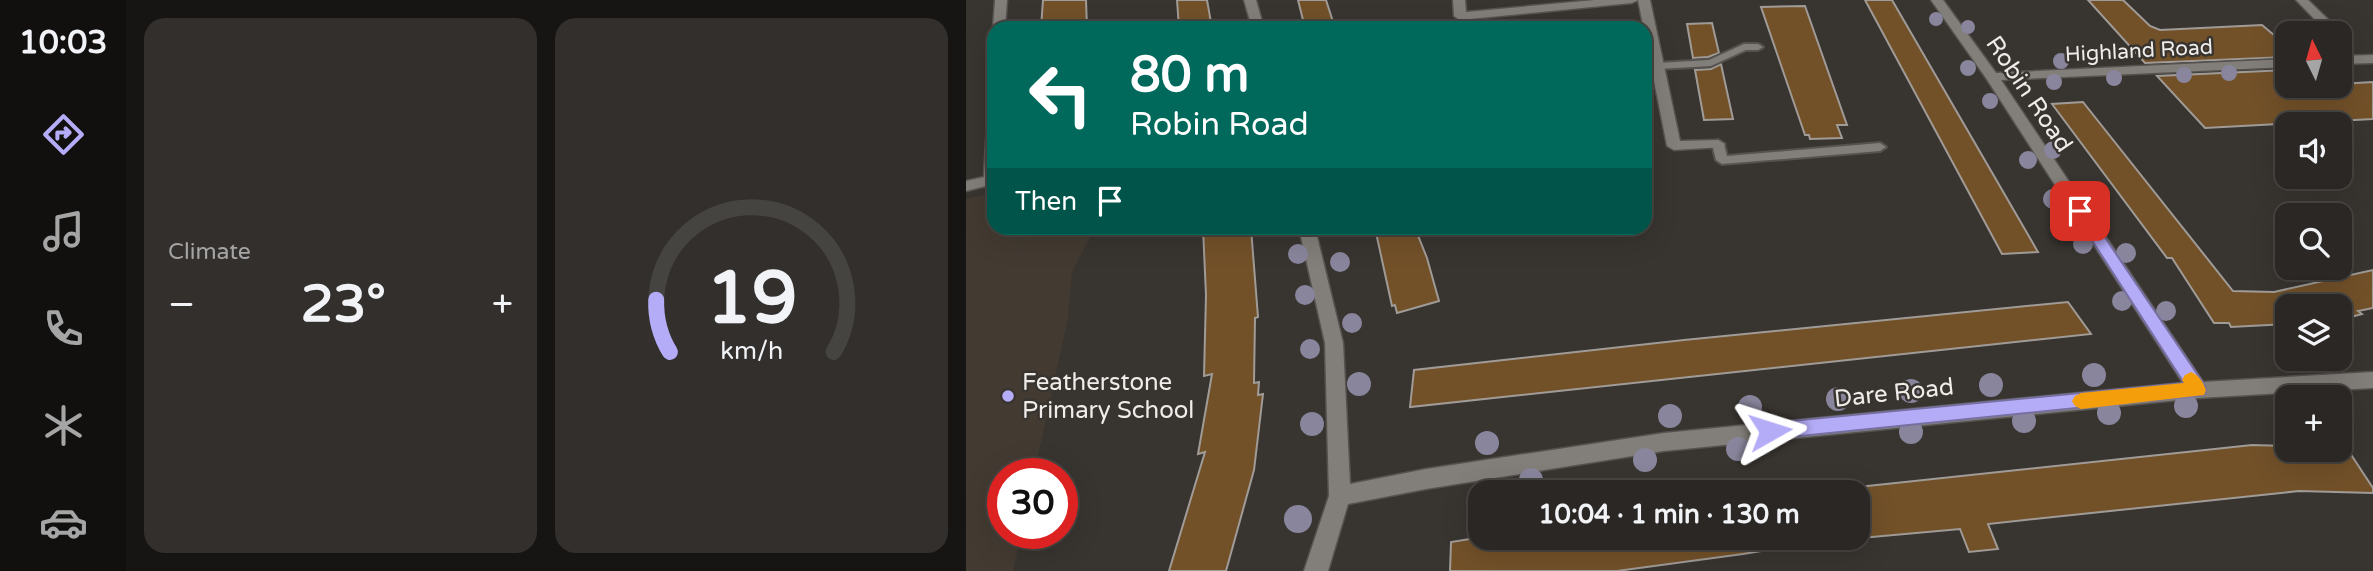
<!DOCTYPE html>
<html lang="en">
<head>
<meta charset="utf-8">
<style>
	body { margin:0; font-family:"Varela Round",sans-serif; background:#322f2c; color:#f1f3f6; height:100vh; display:flex; flex-direction:column; font-size:26px; white-space:nowrap }
	* { box-sizing:border-box; margin:0 }
	p { font-size:23px; color:#a5a5a6 }
	.icon { flex:none; width:38px; height:38px; fill:none; stroke:currentColor; stroke-width:2; stroke-linecap:round; stroke-linejoin:round }
	.map { position:relative; flex:1; overflow:hidden }
	.side { display:flex; flex-direction:column; gap:18px; padding:18px; background:#171514; width:840px }
	.side>* { flex:none }
	.top-card { position:absolute; left:21px; top:21px; width:665px; height:214px; border-radius:21px; box-shadow:0 7px 28px #0002,0 0 0 2px #464441; background:#00695c; color:#fff; overflow:hidden }
	.needle { width:46px; rotate:355deg }
	.controls { position:absolute; left:1309px; top:21px; display:grid; gap:14px }
	.controls a { display:grid; place-items:center; width:77px; height:77px; border-radius:14px; background:#2a2724; box-shadow:0 7px 28px #0002,0 0 0 2px #464441; font-size:35px }
	.speed { position:absolute; left:21px; top:458px; display:flex; gap:14px; font-size:35px; font-weight:700; text-align:center }
	.speed>* { display:grid; place-content:center; width:91px; height:91px; border-radius:50%; background:#2a2724; box-shadow:0 7px 28px #0002,0 0 0 2px #464441; line-height:1 }
	.speed .limit { border:10px solid #d22; background:#fff; color:#111 }
	.pin { position:absolute; display:grid; place-items:center; width:60px; height:60px; color:#fff; margin:-30px; border-radius:14px; box-shadow:0 4px 10px #0006 }
	.me { position:absolute; width:77px; margin:-38px; rotate:84deg; stroke-linejoin:round; filter:drop-shadow(0 0 5px #0008) }
	.turn { display:flex; align-items:center; gap:24px; height:147px; padding:0 28px; font-size:32px }
	.turn .icon { width:91px; height:91px; stroke-width:2.5 }
	.turn b { display:block; font-size:49px; line-height:60px }
	.then { display:flex; align-items:center; height:66px; padding:0 28px; background:#0003; gap:14px; font-size:26px }
	.big { font-size:52px; font-weight:700; line-height:1.1 }
	.side .widget { flex:1; display:flex; flex-direction:column; justify-content:center; gap:10px; min-width:0; padding:0 24px; border-radius:21px; background:#322f2c }
	.side .dial { align-items:center; gap:0 }
	.dial svg { height:182px; overflow:visible; fill:none; stroke:#464441; stroke-width:7; stroke-linecap:round; text-anchor:middle }
	.dial text { fill:#f1f3f6; stroke:none }
	.heat { display:flex; justify-content:space-between; align-items:center; font-size:38px; direction:ltr }
	.side .tiles { flex:1; display:grid; gap:18px; grid-template-columns:repeat(2,1fr) }
	.trip { position:absolute; left:502px; top:480px; width:402px; height:70px; border-radius:21px; background:#2a2724; box-shadow:0 7px 28px #0002,0 0 0 2px #464441; font-weight:700; line-height:70px; text-align:center }
	main { display:flex; flex:1; min-height:0 }
	.tabs { display:flex; flex-direction:column; width:126px; justify-content:space-around; align-items:center; background:#11100e; color:#a5a5a6 }
	.tabs .icon { width:49px; height:49px }
	.tabs .current { color:#b5acf8 }
	.tabs b { font-size:32px; color:#f1f3f6 }
	.map>svg:first-child { display:block }
	.built { fill:#433b32 }
	.building { fill:#725129; stroke:#a09b97; stroke-width:2 }
	.lines { fill:none; stroke-linecap:round; stroke-linejoin:round }
	.lane-casing { stroke:#55524f; stroke-width:4 }
	.street-casing { stroke:#55524f; stroke-width:3 }
	.lane { fill:#827e79; fill-rule:evenodd }
	.street { fill:#827e79; fill-rule:evenodd }
	.tree { fill:#89859c }
	.route { fill:#b5acf8; stroke:#7670a1; stroke-width:2 }
	.slow { fill:#f59e0b }
	.poi-dot { fill:#b5acf8; stroke:#383430; stroke-width:2.5 }
	.labels { text-anchor:middle; dominant-baseline:central; stroke-width:5; stroke-linejoin:round; paint-order:stroke }
	.far-street-label { font-size:21px; fill:#efecea; stroke:#383430 }
	.street-label { font-size:24px; fill:#efecea; stroke:#383430 }
	.poi-label { font-size:24px; fill:#efecea; stroke:#383430; text-anchor:start }
</style>
</head>
<body>
<main>
<nav class="tabs">
<b>10:03</b>
<svg class="icon current" aria-label="directions" viewBox="0 0 24 24"><path d="M12 3l9 9-9 9-9-9zM9 14v-3h6M13 9l2 2-2 2"/></svg>
<svg class="icon" aria-label="music" viewBox="0 0 24 24"><path d="M9 18V5l10-2v13"/><circle cx="6" cy="18" r="3"/><circle cx="16" cy="16" r="3"/></svg>
<svg class="icon" aria-label="phone" viewBox="0 0 24 24"><path d="M5 4h4l2 5-3 2q2 4 5 5l2-3 5 2v4C11 20 4 13 5 4z"/></svg>
<svg class="icon" aria-label="climate" viewBox="0 0 24 24"><path d="M12 3v18M4 7l16 10M4 17L20 7"/></svg>
<svg class="icon" aria-label="car" viewBox="0 0 24 24"><path d="M5 17H2v-5l4-1 3-4h7l3 4 3 1v5h-3M9 17h6M6 11h13"/><circle cx="7" cy="17" r="2"/><circle cx="17" cy="17" r="2"/></svg>
</nav>
<section class="side">
<div class="tiles">
<div class="widget"><p>Climate</p>
<div class="heat"><a>−</a><b class="big">23°</b><a>+</a></div>
</div>
<div class="widget dial"><svg viewBox="0 0 100 80">
<path d="M14 69A42 42 0 1 1 86 69"/>
<path d="M14 69A42 42 0 0 1 8 46" stroke="#b5acf8"/>
<text x="50" y="56" font-size="32" font-weight="700">19</text>
<text x="50" y="72" font-size="11">km/h</text>
</svg></div>
</div>
</section>
<div class="map">
<svg width="1407" height="571" viewBox="0 0 1407 571">
	<rect width="100%" height="100%" fill="#383430"/>
	<path class="built" d="M28,192V228H129L106,272L102,318L68,474H37V534H55L47,571H0V199Z"/>
	<g class="building">
		<path d="M77,0H120L121,28H75Z"/>
		<path d="M211,0H241L246,28H213Z"/>
		<path d="M332,0H360L369,28H339Z"/>
		<path d="M899,0H926L1072,252L1036,254Z"/>
		<path d="M1122,0H1157L1184,26L1194,30L1296,25L1321,46V57L1179,63Z"/>
		<path d="M839,6L881,125H871L876,138L844,139L843,135H839L795,7Z"/>
		<path d="M746,23L753,53L742,57L727,58L721,24Z"/>
		<path d="M755,64L767,119L738,120L729,70L745,69Z"/>
		<path d="M1321,70V86H1374V84L1407,82V119L1239,128L1191,76Z"/>
		<path d="M1117,102L1267,291L1308,292L1407,270V308L1392,311L1396,314L1374,320V306H1321V324L1265,327L1263,323H1248L1206,258H1201L1086,104Z"/>
		<path d="M237,228H285L292,317L289,318L288,383L293,382L292,395L297,394L288,470L260,571H203L239,452L232,454L246,374L238,376L240,295Z"/>
		<path d="M409,228H449L461,258L473,301L431,313L429,305L426,306Z"/>
		<path d="M1102,302L1125,334L444,407L448,370L718,340Z"/>
		<path d="M1286,445L1321,446V450H1382L1407,488V493L1333,491L1022,524L1032,549L1003,552L994,529L807,546L808,549L777,554L651,571H484L485,542L516,537H892V492H845Z"/>
	</g>
	<g class="lines">
		<g class="lane-casing">
			<g id="lane">
				<path d="M778,44H792L797,47L792,50H780L745,66L691,69L686,66L691,63L743,60Z"/>
				<path d="M752,140L758,144L761,156L914,143L920,147L914,151L756,164L750,160L746,144Z"/>
			</g>
		</g>
		<g class="street-casing">
			<g id="street">
				<path d="M29,0H41L39,28H27Z"/>
				<path d="M278,0H290L298,28H286Z"/>
				<path d="M487,0H499L500,12L629,0H672L666,3L494,20L488,16Z"/>
				<path d="M672,0H684L714,141L752,140L759,144L757,147L708,150L701,146Z"/>
				<path d="M965,0H977L1030,73L1321,59V67L1035,80L1237,382L1407,372V388L1232,398L698,451L460,489L382,504L362,571H338L363,496L359,343L333,228H349L377,343L384,484L460,469L698,433L1217,383L1020,78Z"/>
				<path d="M1330,0H1342L1373,30L1375,33L1374,35L1362,33Z"/>
				<path d="M1407,55V63L1374,64V56Z"/>
				<path d="M28,122V184L0,191V181L18,177L21,126Z"/>
			</g>
		</g>
		<use href="#lane" class="lane"/>
		<use href="#street" class="street"/>
	</g>
	<g class="tree">
		<circle cx="970" cy="19" r="7"/>
		<circle cx="1002" cy="27" r="7"/>
		<circle cx="1095" cy="61" r="8"/>
		<circle cx="1002" cy="68" r="8"/>
		<circle cx="1263" cy="73" r="8"/>
		<circle cx="1218" cy="75" r="8"/>
		<circle cx="1148" cy="78" r="8"/>
		<circle cx="1088" cy="82" r="8"/>
		<circle cx="1024" cy="101" r="8"/>
		<circle cx="1087" cy="150" r="9"/>
		<circle cx="1062" cy="160" r="9"/>
		<circle cx="1117" cy="194" r="10"/>
		<circle cx="1087" cy="199" r="10"/>
		<circle cx="1117" cy="244" r="10"/>
		<circle cx="1160" cy="253" r="10"/>
		<circle cx="332" cy="254" r="10"/>
		<circle cx="374" cy="262" r="10"/>
		<circle cx="339" cy="295" r="10"/>
		<circle cx="1156" cy="301" r="10"/>
		<circle cx="1200" cy="311" r="10"/>
		<circle cx="386" cy="323" r="10"/>
		<circle cx="344" cy="349" r="10"/>
		<circle cx="1128" cy="375" r="12"/>
		<circle cx="393" cy="384" r="12"/>
		<circle cx="1025" cy="385" r="12"/>
		<circle cx="945" cy="391" r="12"/>
		<circle cx="872" cy="399" r="12"/>
		<circle cx="1220" cy="406" r="12"/>
		<circle cx="784" cy="407" r="12"/>
		<circle cx="1143" cy="413" r="12"/>
		<circle cx="704" cy="416" r="12"/>
		<circle cx="1058" cy="421" r="12"/>
		<circle cx="346" cy="424" r="12"/>
		<circle cx="945" cy="432" r="12"/>
		<circle cx="521" cy="443" r="12"/>
		<circle cx="772" cy="449" r="12"/>
		<circle cx="679" cy="460" r="12"/>
		<circle cx="565" cy="480" r="12"/>
		<circle cx="332" cy="519" r="14"/>
	</g>
	<path class="route" d="M1114,206L1119,208L1238,384L1240,390L1238,395L804,439L798,437L795,431L798,426L804,423L1218,383L1107,211Z"/>
	<path class="slow" d="M1225,372C1233,375 1237,382 1240,390L1238,395L1115,409L1109,406L1106,401L1109,396L1115,393L1218,383L1216,380L1219,375Z"/>
	<circle class="poi-dot" cx="42" cy="396" r="7"/>
	<g class="labels">
		<g class="far-street-label">
			<text transform="translate(1173 51) rotate(-3)">Highland Road</text>
		</g>
		<g class="street-label">
			<text transform="translate(1063 94) rotate(56)">Robin Road</text>
			<text transform="translate(928 393) rotate(-6)">Dare Road</text>
		</g>
		<g class="poi-label">
			<text x="56" y="382">Featherstone<tspan x="56" dy="28">Primary School</tspan></text>
		</g>
	</g>
</svg>
<div class="controls">
<a><svg class="needle" viewBox="-14 -14 28 28"><path d="M0-13l5 13h-10z" fill="#e53935"/><path d="M0 13l5-13h-10z" fill="#a5a5a6"/></svg></a>
<a><svg class="icon" aria-label="sound" viewBox="0 0 24 24"><path d="M4 9h4l5-4v14l-5-4H4zM17 9q2 3 0 6"/></svg></a>
<a><svg class="icon" aria-label="search" viewBox="0 0 24 24"><circle cx="10" cy="10" r="6"/><path d="M15 15l6 6"/></svg></a>
<a><svg class="icon" aria-label="layers" viewBox="0 0 24 24"><path d="M12 4l9 5-9 5-9-5zM3 14l9 5 9-5"/></svg></a>
<a>+</a>
</div>
<div class="speed"><div class="limit">30</div></div>
<div class="pin" style="left:1114px;top:211px;background:#d93025"><svg class="icon" aria-label="arrive" viewBox="0 0 24 24"><path d="M6 21V4h12l-3 4 3 4H6"/></svg></div>
<svg class="me" style="left:804px;top:431px" viewBox="-20 -20 40 40"><path d="M0-17L14 15 0 8-14 15z" fill="#b5acf8" stroke="#fff" stroke-width="4"/></svg>
<div class="trip">10:04 · 1 min · 130 m</div>
<div class="top-card">
<div class="turn"><svg class="icon" aria-label="left" viewBox="0 0 24 24"><path d="M17 20v-9H6M10 6l-5 5 5 5"/></svg><div><b>80 m</b>Robin Road</div></div>
<div class="then">Then<svg class="icon" aria-label="arrive" viewBox="0 0 24 24"><path d="M6 21V4h12l-3 4 3 4H6"/></svg></div>
</div>
</div>
</main>
</body>
</html>
